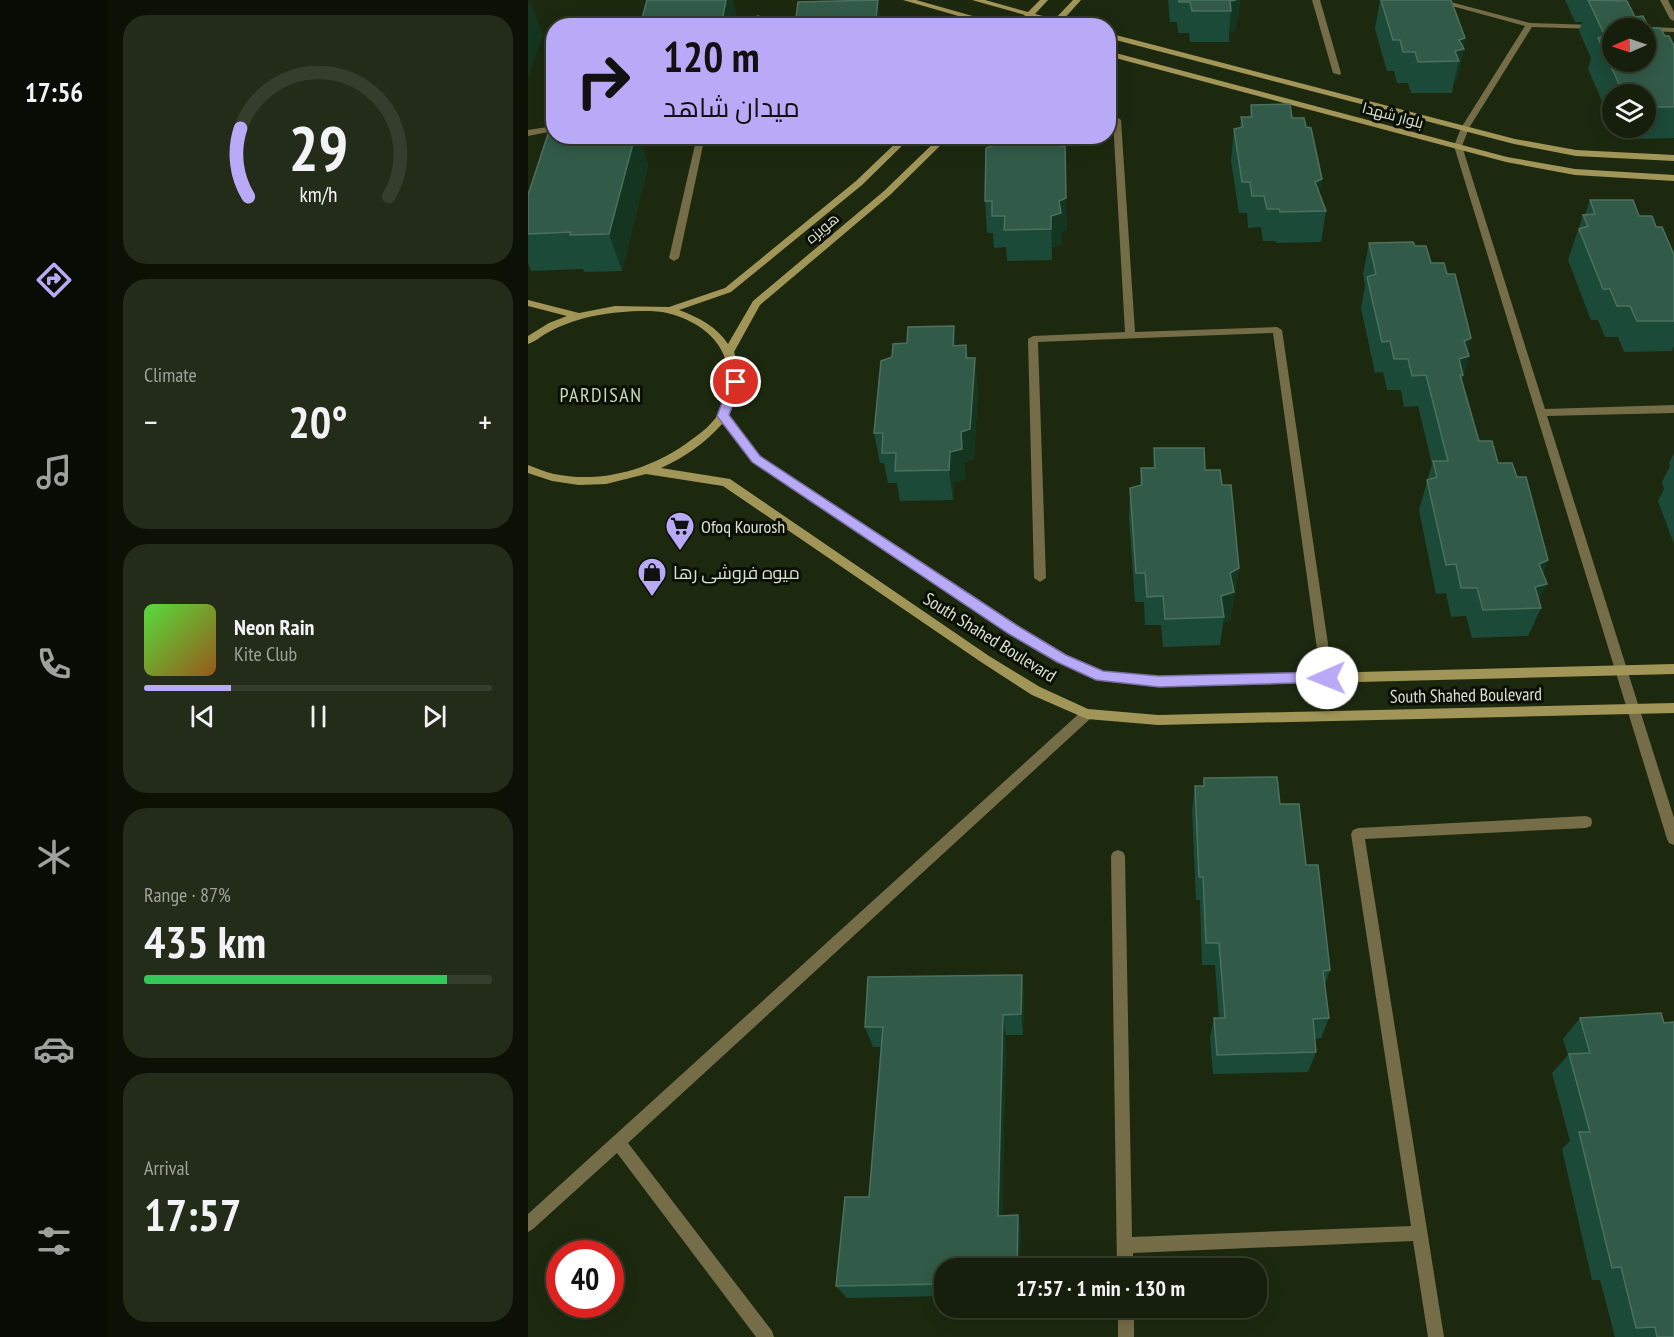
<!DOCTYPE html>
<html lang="en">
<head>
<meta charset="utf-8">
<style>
	body { margin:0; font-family:"PT Sans Narrow",Cairo,sans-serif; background:#232c19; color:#f1f3f6; height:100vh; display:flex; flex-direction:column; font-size:22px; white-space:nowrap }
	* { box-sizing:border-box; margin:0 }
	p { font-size:20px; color:#9ea29d }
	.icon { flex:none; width:33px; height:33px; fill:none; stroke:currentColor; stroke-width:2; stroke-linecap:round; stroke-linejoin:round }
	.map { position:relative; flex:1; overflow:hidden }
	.drawer { display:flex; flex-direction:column; gap:15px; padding:15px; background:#0c1106; width:420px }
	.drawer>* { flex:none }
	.top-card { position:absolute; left:18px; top:18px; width:570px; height:126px; border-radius:24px; box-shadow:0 3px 15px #0003,0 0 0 2px #353d2c; background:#b9aaf7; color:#111; overflow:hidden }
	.needle { width:39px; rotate:268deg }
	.tools { position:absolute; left:1074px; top:18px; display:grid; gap:12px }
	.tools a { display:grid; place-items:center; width:54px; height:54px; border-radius:50%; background:#161f0b; box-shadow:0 3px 15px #0003,0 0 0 2px #353d2c; font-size:30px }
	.speed { position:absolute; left:18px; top:1240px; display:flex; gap:12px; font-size:30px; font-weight:700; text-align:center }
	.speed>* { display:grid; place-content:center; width:78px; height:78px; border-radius:50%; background:#161f0b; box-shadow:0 3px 15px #0003,0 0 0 2px #353d2c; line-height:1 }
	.speed .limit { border:9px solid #d22; background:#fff; color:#111 }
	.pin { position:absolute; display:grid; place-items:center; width:51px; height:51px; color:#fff; margin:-26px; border:3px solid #fff; border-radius:50%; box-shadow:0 2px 6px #0007 }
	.me { position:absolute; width:66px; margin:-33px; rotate:269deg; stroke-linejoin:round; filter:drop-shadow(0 0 4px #0008) }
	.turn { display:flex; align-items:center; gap:21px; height:126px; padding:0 18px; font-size:27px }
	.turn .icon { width:78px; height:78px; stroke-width:2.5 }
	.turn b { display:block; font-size:42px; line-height:51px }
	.big { font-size:45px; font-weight:800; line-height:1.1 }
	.drawer .tile { flex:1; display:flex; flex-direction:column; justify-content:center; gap:9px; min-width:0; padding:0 21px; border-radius:24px; background:#232c19 }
	.drawer .dial { align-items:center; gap:0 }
	.dial svg { height:156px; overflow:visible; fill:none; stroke:#353d2c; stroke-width:7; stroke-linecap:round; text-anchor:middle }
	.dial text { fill:#f1f3f6; stroke:none }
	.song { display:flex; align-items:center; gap:18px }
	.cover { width:72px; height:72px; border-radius:9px; background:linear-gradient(135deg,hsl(110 70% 55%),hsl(30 70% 35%)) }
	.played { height:6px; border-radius:3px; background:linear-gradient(90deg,#b9aaf7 25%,#353d2c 25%) }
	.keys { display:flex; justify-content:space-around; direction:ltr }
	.heat { display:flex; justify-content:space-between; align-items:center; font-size:33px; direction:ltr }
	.charge { height:9px; border-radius:4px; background:linear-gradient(90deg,#34c759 87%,#353d2c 0) }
	.trip { position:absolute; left:406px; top:1258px; width:333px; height:60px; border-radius:24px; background:#161f0b; box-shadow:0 3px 15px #0003,0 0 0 2px #353d2c; font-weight:800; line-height:60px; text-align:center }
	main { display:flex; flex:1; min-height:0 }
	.dock { display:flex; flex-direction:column; width:108px; justify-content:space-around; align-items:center; background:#090c04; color:#9ea29d }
	.dock .icon { width:42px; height:42px }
	.dock .active { color:#b9aaf7 }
	.dock b { font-size:27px; color:#f1f3f6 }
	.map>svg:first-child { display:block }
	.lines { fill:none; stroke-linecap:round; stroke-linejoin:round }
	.street { fill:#746d47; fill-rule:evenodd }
	.secondary { fill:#a29558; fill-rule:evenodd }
	.wall { fill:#1c4a38 }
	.shaded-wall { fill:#143620 }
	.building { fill:#315b48; stroke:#4b705e; stroke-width:1.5; fill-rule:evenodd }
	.route { fill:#b9aaf7; stroke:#786ea1; stroke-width:1.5 }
	.labels { text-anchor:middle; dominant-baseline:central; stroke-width:6; stroke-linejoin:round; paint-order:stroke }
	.far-street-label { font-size:15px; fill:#d9e1d1; stroke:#0a1005 }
	.poi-label { font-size:18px; fill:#d9e1d1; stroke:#0a1005; text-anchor:start }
	.street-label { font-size:18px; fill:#d9e1d1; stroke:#0a1005 }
	.neighbourhood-label { font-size:20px; letter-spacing:1.5px; fill:#c8d9b9; stroke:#0a1005 }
</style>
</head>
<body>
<main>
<nav class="dock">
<b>17:56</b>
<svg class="icon active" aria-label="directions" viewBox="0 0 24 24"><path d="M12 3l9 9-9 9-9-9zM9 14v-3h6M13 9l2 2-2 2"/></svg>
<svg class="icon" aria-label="music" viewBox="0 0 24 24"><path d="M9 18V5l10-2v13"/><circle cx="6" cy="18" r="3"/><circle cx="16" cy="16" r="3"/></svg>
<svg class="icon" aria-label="phone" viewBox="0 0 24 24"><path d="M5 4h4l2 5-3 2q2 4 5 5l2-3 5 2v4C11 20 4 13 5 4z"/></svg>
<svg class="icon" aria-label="climate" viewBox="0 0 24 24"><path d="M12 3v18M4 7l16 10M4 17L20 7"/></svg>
<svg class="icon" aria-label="car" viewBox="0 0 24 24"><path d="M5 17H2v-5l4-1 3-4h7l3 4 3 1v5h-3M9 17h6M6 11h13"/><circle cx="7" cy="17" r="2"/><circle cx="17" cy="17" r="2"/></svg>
<svg class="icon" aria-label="filters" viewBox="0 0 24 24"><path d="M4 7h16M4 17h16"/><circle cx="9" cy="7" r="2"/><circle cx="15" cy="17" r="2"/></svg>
</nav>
<section class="drawer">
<div class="tile dial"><svg viewBox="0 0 100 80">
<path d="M14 69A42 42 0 1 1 86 69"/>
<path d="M14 69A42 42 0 0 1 10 34" stroke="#b9aaf7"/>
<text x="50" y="56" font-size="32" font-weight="700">29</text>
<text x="50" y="72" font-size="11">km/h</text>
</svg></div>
<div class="tile"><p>Climate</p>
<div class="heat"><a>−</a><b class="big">20°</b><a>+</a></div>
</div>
<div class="tile">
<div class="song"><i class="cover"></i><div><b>Neon Rain</b><p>Kite Club</p></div></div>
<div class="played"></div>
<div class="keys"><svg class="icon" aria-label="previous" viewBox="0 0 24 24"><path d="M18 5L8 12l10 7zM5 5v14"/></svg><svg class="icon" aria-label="pause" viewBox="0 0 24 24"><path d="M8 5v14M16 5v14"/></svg><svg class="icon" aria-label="next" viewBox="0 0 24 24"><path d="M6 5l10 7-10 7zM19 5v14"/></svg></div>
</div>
<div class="tile"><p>Range · 87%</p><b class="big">435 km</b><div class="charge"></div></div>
<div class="tile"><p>Arrival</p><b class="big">17:57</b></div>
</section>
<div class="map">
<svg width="1146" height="1337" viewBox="0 0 1146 1337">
	<rect width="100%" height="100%" fill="#1d290f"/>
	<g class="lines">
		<g class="street">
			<path d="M784,0H792L813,73L812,75L805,73Z"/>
			<path d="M902,0H915L1002,23L1067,25L1071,27L1067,29L1004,27L941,128L934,146L1017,409L1146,405V413L1019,416L1146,818V845L1141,843L1139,839L926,146L933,128L997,26Z"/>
			<path d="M1132,0H1140L1146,12V21L1142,19Z"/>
			<path d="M229,15L236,17L234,26H226Z"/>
			<path d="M78,19H84V26H76Z"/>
			<path d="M1118,27L1146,28V32L1118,31V28H1114Z"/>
			<path d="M589,117L593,120L607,332L749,327L754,330L805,678L803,682H795L793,678L745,333L510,342L518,578L512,582L506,578L500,339L505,336L597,332L585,120Z"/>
			<path d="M26,126V131L0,136V130Z"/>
			<path d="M169,136H177L151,258L146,261L141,258Z"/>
			<path d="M559,709L563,710L565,714L563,718L100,1143L244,1331L246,1337H228L89,1153L5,1229L0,1232V1214L555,710Z"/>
			<path d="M1058,816L1063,818L1064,822L1063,826L1058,828L837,839L916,1337H900L885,1241L605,1253V1269H589L583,856L585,852L590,850L595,852L597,856L604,1237L883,1226L823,834L825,830L830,828Z"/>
			<rect x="590" y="1308" width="16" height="29"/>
		</g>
		<g class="secondary">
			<path d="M375,0H388L480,26H465Z"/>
			<path d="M444,0H457L500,12L512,0H520L507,14L527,19L545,0H553L534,21L549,26H522L524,23L504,17L496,26H487L497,15Z"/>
			<path d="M580,33L987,139L1048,150L1146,155V161L1048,156L986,144L580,38Z"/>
			<path d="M580,51L979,157L1047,169L1146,175V181L1047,175L978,162L580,56Z"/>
			<path d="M375,136H384L334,185L203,292L151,310C170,317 189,327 200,344L225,301L356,191L413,136H422L362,195L232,305L206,352C214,374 210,395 200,415L232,456L490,627L537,655L574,671L631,677L1146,664V674L631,687L573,681L529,661L482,633L224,462L195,423C177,443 157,457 133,468L202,479L461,656L512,687L560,709L630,715L1146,703V713L630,725L559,719L504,695L453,662L195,486L118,474L78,484L51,485L24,481L0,473V465C9,468 17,472 26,474C74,484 125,469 163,440C173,433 186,423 192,411C215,363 188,325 139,313C122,309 88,312 71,315C53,318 35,324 19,333C13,336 7,342 0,344V336L21,323L39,316L0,306V300L51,313L87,306L141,307L197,288L328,181Z"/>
		</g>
	</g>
	<g class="wall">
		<path d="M640,0H712L710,20H708L707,31L701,32V42H662L661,33H650L649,22H642Z"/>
		<path d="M852,0H923L937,38L935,47L936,49L929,80L926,81L924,93H883L880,83H869L866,71H859L847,29Z"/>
		<path d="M1037,0H1092L1107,17L1121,28L1137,36L1146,46V138L1109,139L1104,128H1118V94H1084V115H1080L1060,69L1063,58L1051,31L1054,22H1047Z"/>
		<path d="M723,105L764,118L798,211L793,242L748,243L747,241H735L733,227L720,228L719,213H711L703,161L706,129L712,128L713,117H721Z"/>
		<path d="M26,136H111L120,165L94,271L56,272L55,269L3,271L0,263V195Z"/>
		<path d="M532,146L539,230L534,232V245L524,247V260L479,261L478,247L466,248L465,233H459L457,201Z"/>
		<path d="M1062,200L1111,216L1128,227L1146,255V346L1144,351L1096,352L1090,337H1077L1070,320H1063L1040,260L1055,215H1057Z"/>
		<path d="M841,243L887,246L903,263L919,274L943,338L939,350L941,356L934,380L951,441L970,463L989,477L1020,560L1015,572L1011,601L1013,608L1000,636L944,638L938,616L923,617L918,593L908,594L891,510L904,464L890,406L876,407L873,390H859L855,372L847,373L833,308L837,286L835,274Z"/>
		<path d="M428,345H438L440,358L450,388L446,459L436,463L438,479L426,482L425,500L372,501L369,483H360L356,463H352L346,433Z"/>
		<path d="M626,448L677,470L694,485L711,568L702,621L695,623L692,645L635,647L633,625H617L616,602H607L601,518L602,488L612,485L613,468H625Z"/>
		<path d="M1146,453V544L1130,501L1136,489L1134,482L1142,466L1141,463Z"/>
		<path d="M676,778L752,804L778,865L802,970L797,985L801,1018L793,1038L787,1039L788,1052L780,1072L685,1074L682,1038L686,1018H691L687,965H674L672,900H668L664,811L667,786H675Z"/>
		<path d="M494,975L496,996L495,1035H478L474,1216L490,1215L493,1229L417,1269V1296L319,1298L308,1286L341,1197L353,1047H345L337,1027Z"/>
		<path d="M1052,1018L1146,1337H1087L1072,1280H1064L1034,1149L1042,1141L1024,1073L1040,1055L1035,1039Z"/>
	</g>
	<g class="shaded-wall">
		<path d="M2,0L15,35L0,78V5Z"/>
		<path d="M198,0H205L210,21L209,26H193Z"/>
		<path d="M350,0L353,26H347Z"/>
		<path d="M706,0H712L710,20H708L707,31L701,32L703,11L702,1Z"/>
		<path d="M937,38L934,50L936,49L929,80L926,81L931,61L927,51L931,40Z"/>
		<path d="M107,136H111L120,165L94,271L81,234Z"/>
		<path d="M794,179L789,210L787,182Z"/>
		<path d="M538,198L539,230L534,232V245L524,247V260L523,216L531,201Z"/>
		<path d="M426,326L430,357L425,346Z"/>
		<path d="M943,338L937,357L941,356L935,375H932L922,390L936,341Z"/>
		<path d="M447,358L450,388L446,459L436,463L438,479L426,482L425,500L421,470L422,452Z"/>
		<path d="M1020,560L1008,587L1019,584L1008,608H998L1011,564Z"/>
		<path d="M711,568L702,621L695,623L696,617L693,596L702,573Z"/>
		<path d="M494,975L496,996L495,1035L493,1014Z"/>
		<path d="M475,1015L478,1035L474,1230L470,1216Z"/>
		<path d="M490,1215L493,1229L492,1269H489Z"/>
	</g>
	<g class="building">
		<path d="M119,0H198L193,26H112Z"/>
		<path d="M350,0L347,26H267L270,2Z"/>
		<path d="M651,0H708L702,1L703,11H664L662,2H651Z"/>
		<path d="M853,0H923L937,38L931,40L936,49L927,51L931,61L890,62L887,52H875L872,40H865Z"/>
		<path d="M1060,0L1099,1L1107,17L1115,16L1121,28H1132L1137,36H1141L1146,46V107H1120L1118,101V94H1103L1097,83L1091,84L1070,38L1077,36ZM1084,28H1118V62H1084Z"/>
		<path d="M762,104L764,118H776L778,127L783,128L794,179L787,182L798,211L752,212L751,209H739L736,196H724L722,182H714L706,129L715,127L713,117H724L723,105Z"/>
		<path d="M21,131H26V136H107L81,234L42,235L43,232L0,234V195Z"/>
		<path d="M468,136H532V146H537L538,198L531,201L533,213L523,216V229L476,230L477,216H464V201H457L458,148L467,145Z"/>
		<path d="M1062,200H1105L1111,216H1124L1128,227H1134L1146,255V321H1109L1102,306H1089L1082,289H1075L1051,229L1060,226L1055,215L1067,214Z"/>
		<path d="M885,242L887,246H898L903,263H916L919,274H927L943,338L936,341L941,356L931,359L935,375H932L951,441H964L970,463H984L989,477H998L1020,560L1011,564L1019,584L1007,587L1013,608L955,610L949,588H933L928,564L918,565L899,480L909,477L905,461H920L898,375L884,376L880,359H866L862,341L854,342L839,277L848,274L841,243Z"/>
		<path d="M426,326L425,346L438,345V358H447L442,429L433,432L434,449L422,452L421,470L367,471L368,453H354L355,433H346L353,361L364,357L365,344L379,343L380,327Z"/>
		<path d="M626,448H676L677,470H692L694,485H703L711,568L702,573L706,592L693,596L696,617L637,619L635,596L619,597L617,573H608L602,488L614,485L613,468H627Z"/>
		<path d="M749,777L752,804H771L778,865H790L802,970L795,971L801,1018L785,1019L788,1052L689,1055L686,1018H697L691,943H678L675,877H671L667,786H676V778Z"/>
		<path d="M494,975L493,1014L475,1015L470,1216L490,1215L489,1269H417V1284L308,1286L317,1197H341L355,1027H337L340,977Z"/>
		<path d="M1133,1013L1136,1023L1146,1022V1337H1129L1127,1327L1108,1328L1093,1267L1084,1268L1051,1132H1062L1041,1054L1062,1053L1052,1018Z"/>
	</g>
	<path class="route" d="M208,378L214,382L201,415L232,456L490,626L538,655L575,671L631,676L799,672L804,674L806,678L804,682L631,687L568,680L529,662L481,634L224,462L189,416L202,382Z"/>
	<defs>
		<g id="supermarket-pin" transform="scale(1.5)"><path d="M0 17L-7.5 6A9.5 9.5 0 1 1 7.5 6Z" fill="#b9aaf7" stroke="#0a1005"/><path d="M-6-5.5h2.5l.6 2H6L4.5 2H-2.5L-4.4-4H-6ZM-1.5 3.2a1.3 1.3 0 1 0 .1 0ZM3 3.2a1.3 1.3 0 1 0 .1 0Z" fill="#111"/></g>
		<g id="shop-pin" transform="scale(1.5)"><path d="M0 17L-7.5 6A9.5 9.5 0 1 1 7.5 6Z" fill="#b9aaf7" stroke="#0a1005"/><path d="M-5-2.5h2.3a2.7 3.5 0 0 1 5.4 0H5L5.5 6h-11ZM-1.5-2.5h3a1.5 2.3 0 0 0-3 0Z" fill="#111"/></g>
	</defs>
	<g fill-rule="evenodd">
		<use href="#supermarket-pin" x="152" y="526"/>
		<use href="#shop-pin" x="124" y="572"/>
	</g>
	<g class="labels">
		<g class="far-street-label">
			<text transform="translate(865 115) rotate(15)">بلوار شهدا</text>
			<text transform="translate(294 228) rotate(-40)">هویزه</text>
		</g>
		<g class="poi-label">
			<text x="173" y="526">Ofoq Kourosh</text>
			<text x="145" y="572">میوه فروشی رها</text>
		</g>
		<g class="street-label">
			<text transform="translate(462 637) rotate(32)">South Shahed Boulevard</text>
			<text transform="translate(938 695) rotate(-1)">South Shahed Boulevard</text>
		</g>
		<g class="neighbourhood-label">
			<text x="73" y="395">PARDISAN</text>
		</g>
	</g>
</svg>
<div class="tools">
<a><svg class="needle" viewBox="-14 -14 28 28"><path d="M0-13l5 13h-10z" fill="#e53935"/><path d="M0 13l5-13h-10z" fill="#9ea29d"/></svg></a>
<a><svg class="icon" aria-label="layers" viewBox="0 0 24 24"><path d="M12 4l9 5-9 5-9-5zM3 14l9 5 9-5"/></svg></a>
</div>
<div class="speed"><div class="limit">40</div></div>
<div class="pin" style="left:208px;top:382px;background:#d93025"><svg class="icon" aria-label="arrive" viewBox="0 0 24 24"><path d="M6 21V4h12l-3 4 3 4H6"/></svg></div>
<svg class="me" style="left:799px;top:678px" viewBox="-20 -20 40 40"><circle r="19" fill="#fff"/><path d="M0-13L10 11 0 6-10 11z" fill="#b9aaf7"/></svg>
<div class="trip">17:57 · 1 min · 130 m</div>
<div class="top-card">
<div class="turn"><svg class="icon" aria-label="right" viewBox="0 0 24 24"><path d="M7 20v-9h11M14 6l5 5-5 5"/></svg><div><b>120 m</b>میدان شاهد</div></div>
</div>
</div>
</main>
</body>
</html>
